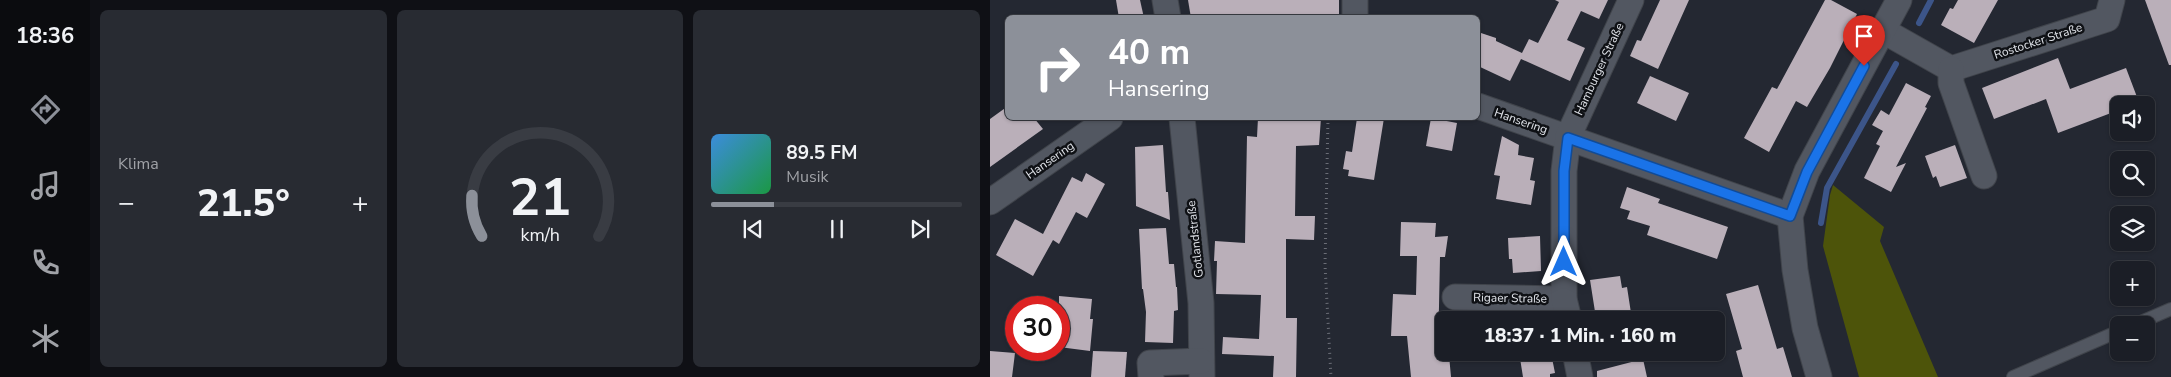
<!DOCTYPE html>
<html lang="de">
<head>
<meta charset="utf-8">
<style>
	body { margin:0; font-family:"Nunito Sans",sans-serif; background:#282b32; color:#f1f3f6; height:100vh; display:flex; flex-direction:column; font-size:19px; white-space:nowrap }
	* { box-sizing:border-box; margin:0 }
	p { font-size:16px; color:#a0a2a7 }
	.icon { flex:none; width:28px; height:28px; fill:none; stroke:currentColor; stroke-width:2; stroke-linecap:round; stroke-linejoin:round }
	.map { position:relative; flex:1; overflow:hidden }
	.panel { display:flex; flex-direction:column; gap:10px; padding:10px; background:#0f1015; width:900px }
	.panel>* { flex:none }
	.hud { position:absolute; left:15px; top:15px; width:475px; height:105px; border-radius:8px; box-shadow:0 1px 4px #0004,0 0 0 1px #393c43; background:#8c9099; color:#fff; overflow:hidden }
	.tools { position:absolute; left:1120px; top:96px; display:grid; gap:10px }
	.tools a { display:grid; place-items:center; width:45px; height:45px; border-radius:8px; background:#1b1e26; box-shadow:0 1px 4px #0004,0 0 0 1px #393c43; font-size:25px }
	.speed { position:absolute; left:15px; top:296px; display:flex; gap:10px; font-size:25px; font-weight:700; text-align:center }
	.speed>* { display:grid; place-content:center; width:65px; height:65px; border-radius:50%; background:#1b1e26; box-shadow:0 1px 4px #0004,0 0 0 1px #393c43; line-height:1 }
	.speed .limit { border:8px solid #d22; background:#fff; color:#111 }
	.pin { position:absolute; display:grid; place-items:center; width:42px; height:42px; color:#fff; margin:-51px -21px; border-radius:50% 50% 50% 0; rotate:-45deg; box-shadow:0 0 5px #0007 }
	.pin .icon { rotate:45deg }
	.me { position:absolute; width:55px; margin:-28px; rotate:0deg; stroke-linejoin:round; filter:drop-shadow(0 0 4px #0008) }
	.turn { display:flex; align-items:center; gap:18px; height:105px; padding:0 20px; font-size:22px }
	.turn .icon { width:65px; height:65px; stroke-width:2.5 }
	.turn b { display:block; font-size:35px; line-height:42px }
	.big { font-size:38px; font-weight:800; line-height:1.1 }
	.panel .card { flex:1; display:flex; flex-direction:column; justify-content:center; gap:8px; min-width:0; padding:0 18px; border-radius:8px; background:#282b32 }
	.panel .dial { align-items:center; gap:0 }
	.dial svg { height:130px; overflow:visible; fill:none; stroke:#393c43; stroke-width:7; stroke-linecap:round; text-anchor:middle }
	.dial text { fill:#f1f3f6; stroke:none }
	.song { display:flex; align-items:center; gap:15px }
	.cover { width:60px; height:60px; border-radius:8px; background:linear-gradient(135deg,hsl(210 70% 55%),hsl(140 70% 35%)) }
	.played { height:5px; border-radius:2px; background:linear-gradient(90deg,#8c9099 25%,#393c43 25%) }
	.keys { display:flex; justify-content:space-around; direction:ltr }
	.heat { display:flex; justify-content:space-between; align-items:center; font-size:28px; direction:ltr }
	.panel .tiles { flex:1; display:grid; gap:10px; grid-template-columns:repeat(3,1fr) }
	.trip { position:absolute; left:445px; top:311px; width:290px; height:50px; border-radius:8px; background:#1b1e26; box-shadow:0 1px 4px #0004,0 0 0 1px #393c43; font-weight:800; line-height:50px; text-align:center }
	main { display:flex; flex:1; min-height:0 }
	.tabs { display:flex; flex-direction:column; width:90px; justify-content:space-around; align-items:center; background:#0b0c0f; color:#a0a2a7 }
	.tabs .icon { width:35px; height:35px }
	.tabs .current { color:#8c9099 }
	.tabs b { font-size:22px; color:#f1f3f6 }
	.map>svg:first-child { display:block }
	.forest { fill:#4d540a }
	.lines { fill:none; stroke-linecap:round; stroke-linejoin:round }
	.stream { stroke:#3c5589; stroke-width:6 }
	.building { fill:#baafb9 }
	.service-casing { stroke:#40444b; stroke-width:14 }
	.minor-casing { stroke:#40444b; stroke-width:27 }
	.path { stroke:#6b6e77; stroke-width:3; stroke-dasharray:1 4; stroke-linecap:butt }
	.service { stroke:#525761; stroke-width:12 }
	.minor { stroke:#525761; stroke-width:25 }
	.route-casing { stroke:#114b97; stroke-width:12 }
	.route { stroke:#1a73e8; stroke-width:9 }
	.labels { text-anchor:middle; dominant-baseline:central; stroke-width:5; stroke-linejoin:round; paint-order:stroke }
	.street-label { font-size:12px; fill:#e1e4ea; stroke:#0f1115 }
</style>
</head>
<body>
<main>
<nav class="tabs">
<b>18:36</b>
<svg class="icon current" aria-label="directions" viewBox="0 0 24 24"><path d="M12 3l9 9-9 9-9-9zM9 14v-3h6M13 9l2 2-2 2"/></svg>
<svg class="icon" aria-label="music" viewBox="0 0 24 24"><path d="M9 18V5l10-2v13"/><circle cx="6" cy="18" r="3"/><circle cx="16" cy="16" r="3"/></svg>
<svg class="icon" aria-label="phone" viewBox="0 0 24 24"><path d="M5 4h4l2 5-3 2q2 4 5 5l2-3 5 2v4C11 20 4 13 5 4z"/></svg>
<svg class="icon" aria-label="climate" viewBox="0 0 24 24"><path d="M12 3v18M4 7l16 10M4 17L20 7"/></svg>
</nav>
<section class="panel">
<div class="tiles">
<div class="card"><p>Klima</p>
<div class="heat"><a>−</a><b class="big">21.5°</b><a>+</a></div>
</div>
<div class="card dial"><svg viewBox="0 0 100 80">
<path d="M14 69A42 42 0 1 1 86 69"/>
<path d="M14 69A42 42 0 0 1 8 44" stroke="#8c9099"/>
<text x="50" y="56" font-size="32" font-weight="700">21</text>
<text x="50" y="72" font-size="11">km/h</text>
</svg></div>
<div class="card">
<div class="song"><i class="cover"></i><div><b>89.5 FM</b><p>Musik</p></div></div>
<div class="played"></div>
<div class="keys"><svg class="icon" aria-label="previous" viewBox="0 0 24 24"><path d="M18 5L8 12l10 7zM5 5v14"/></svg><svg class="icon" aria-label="pause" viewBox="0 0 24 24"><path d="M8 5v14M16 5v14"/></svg><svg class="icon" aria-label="next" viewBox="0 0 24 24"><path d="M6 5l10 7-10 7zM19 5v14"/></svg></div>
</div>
</div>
</section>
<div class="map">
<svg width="1181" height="377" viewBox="0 0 1181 377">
	<rect width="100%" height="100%" fill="#242832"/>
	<path class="forest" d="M843,185L894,227L890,241L948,377H869L833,246L840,195Z"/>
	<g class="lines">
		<g class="stream">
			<path d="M929,23L941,0"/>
			<path d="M831,223L837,188L906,64"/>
		</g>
	</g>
	<g class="building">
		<path d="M126,0H150L154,18H129Z"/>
		<path d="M198,0H349V18H201Z"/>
		<path d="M565,0H618L609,19L591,11L577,40L595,48L580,81L531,59L520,81L488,66V32L506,38V41L532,53L539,39L548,43L569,2Z"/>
		<path d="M670,0H699L668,69L640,56L647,40L651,41Z"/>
		<path d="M835,0H841L867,14L840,68L817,107L806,101L779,152L754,138L782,87L787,89Z"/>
		<path d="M968,0H1008L984,43L951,25L960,8L963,9Z"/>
		<path d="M1155,0H1181V65H1179Z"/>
		<path d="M1068,58L1080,89L1136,68L1147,97L1136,101L1138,105H1129V110L1068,133L1056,99L1004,119L992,88Z"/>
		<path d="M660,76L699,93L686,121L647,103Z"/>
		<path d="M916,83L941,96L935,107L937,108L906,167L916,163L901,192L874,178L890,146L886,144L893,131L882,125L891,110L899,115Z"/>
		<path d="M18,106V118H44L53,129L0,167V119Z"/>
		<path d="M268,118H331L329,145L306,146L305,216H325L324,240L296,239V318H307L306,377H283L284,356L232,354L233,337L269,339L271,295L226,294L227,261H224L225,241L255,243L257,136L267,137Z"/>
		<path d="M367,118H394L384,180L358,176L359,170L353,169L356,151L362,152Z"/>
		<path d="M441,118L467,123L462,151L436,146Z"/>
		<path d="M512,136L529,145L528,155L544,158L540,180L545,181L541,205L506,199L510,176L504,175Z"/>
		<path d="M173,145L176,192H178L180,220L146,206L145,147Z"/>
		<path d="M965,145L977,178L950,187L946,176L943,178L935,156Z"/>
		<path d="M96,173L115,184L97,218L86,212L69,244L63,240L43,276L6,255L25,219L53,234L82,177L92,182Z"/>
		<path d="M637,187L670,199L668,203L738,227L727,259L657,235L660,226L637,219L640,211L630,208Z"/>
		<path d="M411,222L446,223L445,237L458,236L455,257H450L448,355H459L461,377H421L417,336H401L403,294L426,295L427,256H410Z"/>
		<path d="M176,228L179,264H184L186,287H187L188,310L184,311L183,343L155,342L156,312L153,289H152L149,229Z"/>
		<path d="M550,236L551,271L523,273L522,259H519L518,238Z"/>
		<path d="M630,276L632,288L637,287L641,313L606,318L600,280Z"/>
		<path d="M768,285L787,349L793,347L802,377H753L746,351L752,349L736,294Z"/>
		<path d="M69,296L102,299L100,319H103L100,351L69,347Z"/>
		<path d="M0,351L25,353L22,377H0Z"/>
		<path d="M103,351L137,352L135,377H101Z"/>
		<path d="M529,352H559L562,358L565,373L560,374V377H533Z"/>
		<path d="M653,359L657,377H607V371Z"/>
	</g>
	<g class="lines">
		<g class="service-casing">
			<g id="service">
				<path d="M1144,325L1181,309"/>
				<path d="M1023,377L1129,331"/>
			</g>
		</g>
		<g class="minor-casing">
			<g id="minor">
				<path d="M175,0L178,18"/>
				<path d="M365,18V0"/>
				<path d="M892,30L961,69L1117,19L1122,0"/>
				<path d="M961,69V83L994,176"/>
				<path d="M488,106L800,216"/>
				<path d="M192,118L211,303L212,377"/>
				<path d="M0,202L120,118"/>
				<path d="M465,297L574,299"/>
				<path d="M579,320L574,299V171L578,137L641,0"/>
				<path d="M585,352L590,377"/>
				<path d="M161,377L160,363L211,361"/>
				<path d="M829,377L815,328L805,270L800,216L817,171L909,0"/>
			</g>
		</g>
		<path class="path" d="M338,118L335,265L341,377"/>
		<use href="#service" class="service"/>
		<use href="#minor" class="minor"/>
	</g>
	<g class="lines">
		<g class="route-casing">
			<path id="route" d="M574,262V171L578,138L800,216L817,172L874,66"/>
		</g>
		<use href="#route" class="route"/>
	</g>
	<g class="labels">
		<g class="street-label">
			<text transform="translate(1048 41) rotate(-18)">Rostocker Straße</text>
			<text transform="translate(609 69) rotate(-65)">Hamburger Straße</text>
			<text transform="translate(531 121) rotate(19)">Hansering</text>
			<text transform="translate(60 160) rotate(-35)">Hansering</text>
			<text transform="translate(205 239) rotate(-96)">Gotlandstraße</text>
			<text transform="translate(520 298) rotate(1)">Rigaer Straße</text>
		</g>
	</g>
</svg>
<div class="tools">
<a><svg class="icon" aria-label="sound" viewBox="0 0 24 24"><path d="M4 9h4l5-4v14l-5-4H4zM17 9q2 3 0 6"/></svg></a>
<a><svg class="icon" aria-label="search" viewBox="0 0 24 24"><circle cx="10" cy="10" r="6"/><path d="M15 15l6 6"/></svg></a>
<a><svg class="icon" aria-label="layers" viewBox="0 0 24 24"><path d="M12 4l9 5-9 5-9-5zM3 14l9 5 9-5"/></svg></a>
<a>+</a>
<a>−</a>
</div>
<div class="speed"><div class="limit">30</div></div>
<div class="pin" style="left:874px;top:66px;background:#d93025"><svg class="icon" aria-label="arrive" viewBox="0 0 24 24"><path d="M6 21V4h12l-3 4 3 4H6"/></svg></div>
<svg class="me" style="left:574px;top:262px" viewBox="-20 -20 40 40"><path d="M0-17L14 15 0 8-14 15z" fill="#1a73e8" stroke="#fff" stroke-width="4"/></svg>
<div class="trip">18:37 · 1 Min. · 160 m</div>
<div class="hud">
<div class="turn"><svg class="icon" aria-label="right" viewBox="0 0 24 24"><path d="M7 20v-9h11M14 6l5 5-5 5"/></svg><div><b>40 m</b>Hansering</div></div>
</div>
</div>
</main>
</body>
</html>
